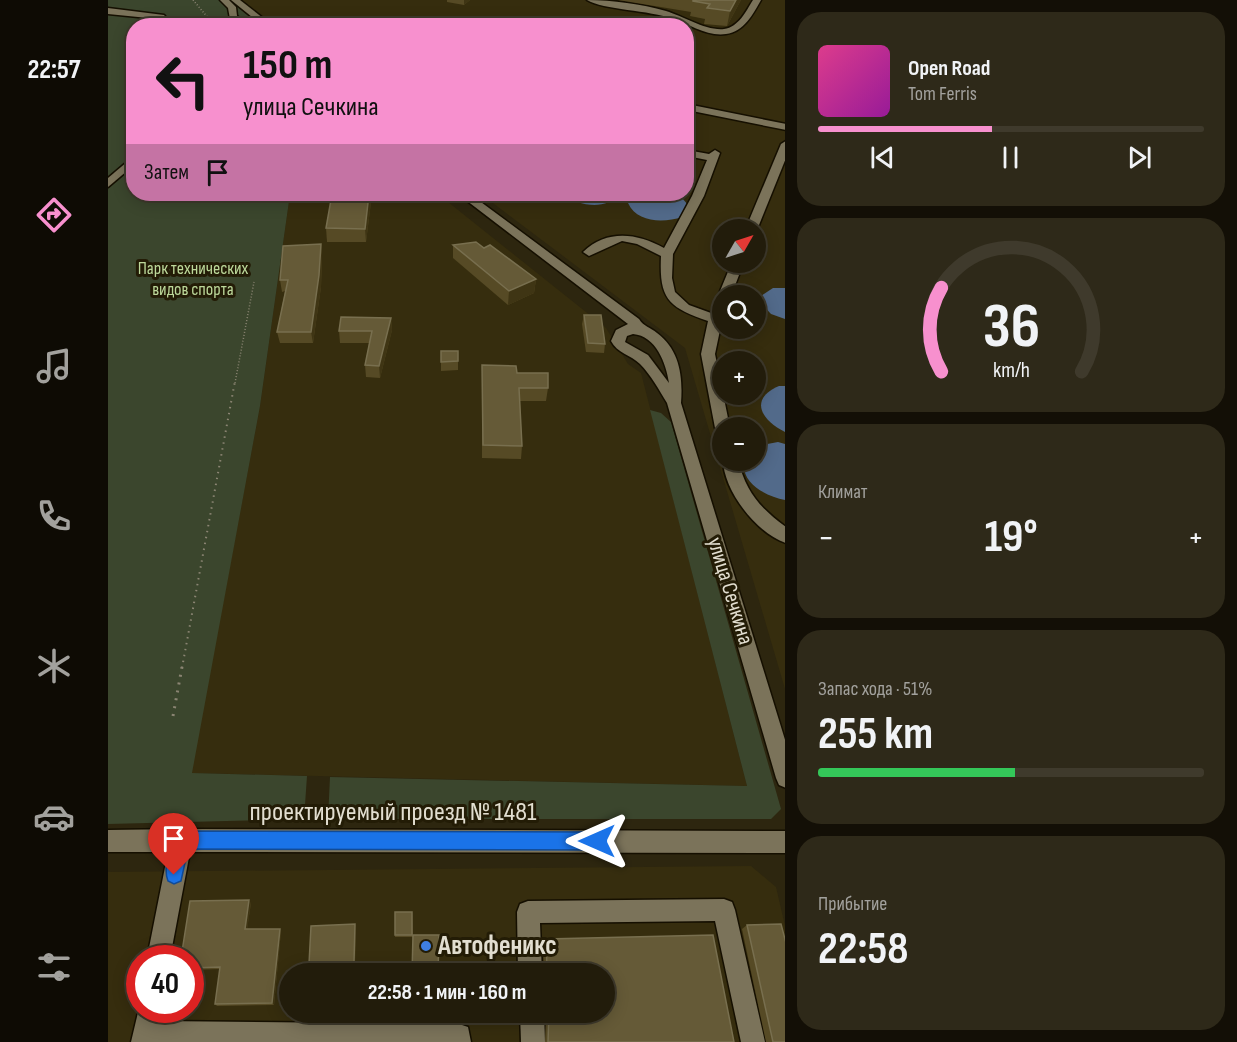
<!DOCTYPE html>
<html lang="ru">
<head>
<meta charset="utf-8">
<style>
	body { margin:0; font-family:"Sofia Sans Condensed",sans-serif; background:#2e2919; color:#f1f3f6; height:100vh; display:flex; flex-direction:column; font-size:22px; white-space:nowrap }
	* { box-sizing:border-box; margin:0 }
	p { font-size:20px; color:#a2a19d }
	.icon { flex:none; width:33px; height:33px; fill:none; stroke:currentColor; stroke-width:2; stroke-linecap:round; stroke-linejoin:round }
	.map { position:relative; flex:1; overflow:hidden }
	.drawer { display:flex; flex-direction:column; gap:12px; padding:12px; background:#130f06; width:452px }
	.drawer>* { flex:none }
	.hud { position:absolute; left:18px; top:18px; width:568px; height:183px; border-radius:24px; box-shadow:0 3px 15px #0003,0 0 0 2px #3f3a2c; background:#f790ce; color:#111; overflow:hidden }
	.needle { width:39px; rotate:51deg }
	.tools { position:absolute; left:604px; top:219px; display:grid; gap:12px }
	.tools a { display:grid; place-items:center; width:54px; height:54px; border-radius:50%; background:#221c0b; box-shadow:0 3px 15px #0003,0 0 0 2px #3f3a2c; font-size:30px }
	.speed { position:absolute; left:18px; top:945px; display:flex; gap:12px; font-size:30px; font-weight:700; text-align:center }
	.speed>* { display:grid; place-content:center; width:78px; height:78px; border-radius:50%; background:#221c0b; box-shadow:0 3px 15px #0003,0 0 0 2px #3f3a2c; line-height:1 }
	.speed .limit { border:9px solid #d22; background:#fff; color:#111 }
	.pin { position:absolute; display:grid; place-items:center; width:51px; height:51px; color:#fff; margin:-62px -26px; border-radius:50% 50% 50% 0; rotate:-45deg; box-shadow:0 0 6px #0007 }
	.pin .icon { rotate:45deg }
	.me { position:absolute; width:66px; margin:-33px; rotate:270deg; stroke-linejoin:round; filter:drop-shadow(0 0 4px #0008) }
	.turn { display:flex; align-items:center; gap:21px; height:126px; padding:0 18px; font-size:27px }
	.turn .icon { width:78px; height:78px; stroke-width:2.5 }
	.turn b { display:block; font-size:42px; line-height:51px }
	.then { display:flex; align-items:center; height:57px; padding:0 18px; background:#0003; gap:12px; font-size:22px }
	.big { font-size:45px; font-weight:700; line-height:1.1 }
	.drawer .widget { flex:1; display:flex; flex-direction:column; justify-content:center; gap:9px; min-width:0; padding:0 21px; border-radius:24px; background:#2e2919 }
	.drawer .dial { align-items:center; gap:0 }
	.dial svg { height:156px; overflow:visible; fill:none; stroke:#3f3a2c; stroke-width:7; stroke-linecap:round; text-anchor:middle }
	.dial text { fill:#f1f3f6; stroke:none }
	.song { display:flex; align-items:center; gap:18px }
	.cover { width:72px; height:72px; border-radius:9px; background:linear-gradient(135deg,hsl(330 70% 55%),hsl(300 70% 35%)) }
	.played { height:6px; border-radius:3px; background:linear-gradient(90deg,#f790ce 45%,#3f3a2c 45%) }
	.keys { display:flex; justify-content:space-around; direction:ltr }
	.heat { display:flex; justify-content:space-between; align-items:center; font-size:33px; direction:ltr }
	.charge { height:9px; border-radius:4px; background:linear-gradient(90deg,#34c759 51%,#3f3a2c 0) }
	.trip { position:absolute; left:171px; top:963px; width:336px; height:60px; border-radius:30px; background:#221c0b; box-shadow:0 3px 15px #0003,0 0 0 2px #3f3a2c; font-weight:700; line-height:60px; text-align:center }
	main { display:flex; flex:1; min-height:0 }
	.menu { display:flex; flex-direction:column; width:108px; justify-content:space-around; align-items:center; background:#0e0b04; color:#a2a19d }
	.menu .icon { width:42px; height:42px }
	.menu .selected { color:#f790ce }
	.menu b { font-size:27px; color:#f1f3f6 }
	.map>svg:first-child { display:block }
	.built { fill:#362d0e; fill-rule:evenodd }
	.green { fill:#3b462d }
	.water { fill:#526a8a }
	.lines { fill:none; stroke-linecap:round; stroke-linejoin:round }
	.minor-casing { stroke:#150f00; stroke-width:3 }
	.path-far2 { stroke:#8b8573; stroke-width:1.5; stroke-dasharray:1 2; stroke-linecap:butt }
	.path-far1 { stroke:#8b8573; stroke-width:2; stroke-dasharray:1.5 4.5; stroke-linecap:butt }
	.path { stroke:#8b8573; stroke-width:3; stroke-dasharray:2 6; stroke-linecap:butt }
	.minor { fill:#7b735a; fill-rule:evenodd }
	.wall { fill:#564a25 }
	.shaded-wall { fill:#3f3514 }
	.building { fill:#655a37; stroke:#786f4f; stroke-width:1.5 }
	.route { fill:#1a73e8; stroke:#114b97; stroke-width:1.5 }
	.shop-dot { fill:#3f7fe0; stroke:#231c06; stroke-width:2 }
	.labels { text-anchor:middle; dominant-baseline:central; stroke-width:6; stroke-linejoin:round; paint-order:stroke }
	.far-park-label { font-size:18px; fill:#bcd89a; stroke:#231c06 }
	.street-label { font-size:22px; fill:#e2ded0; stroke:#231c06 }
	.near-street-label { font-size:27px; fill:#e2ded0; stroke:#231c06 }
	.near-poi-label { font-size:27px; font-weight:bold; fill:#e2ded0; stroke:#231c06; text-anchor:start }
</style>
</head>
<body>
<main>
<nav class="menu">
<b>22:57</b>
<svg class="icon selected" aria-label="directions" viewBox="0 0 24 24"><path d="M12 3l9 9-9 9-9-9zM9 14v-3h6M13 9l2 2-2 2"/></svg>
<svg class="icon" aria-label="music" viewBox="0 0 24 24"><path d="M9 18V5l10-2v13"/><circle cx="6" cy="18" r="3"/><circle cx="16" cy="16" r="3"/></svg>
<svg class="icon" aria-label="phone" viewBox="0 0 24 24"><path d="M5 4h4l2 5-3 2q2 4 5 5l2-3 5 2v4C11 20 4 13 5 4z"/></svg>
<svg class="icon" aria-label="climate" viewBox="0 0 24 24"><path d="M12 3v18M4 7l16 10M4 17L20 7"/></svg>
<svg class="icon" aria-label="car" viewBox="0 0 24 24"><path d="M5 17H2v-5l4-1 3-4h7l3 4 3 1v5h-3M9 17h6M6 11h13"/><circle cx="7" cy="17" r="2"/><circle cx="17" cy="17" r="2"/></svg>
<svg class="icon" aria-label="filters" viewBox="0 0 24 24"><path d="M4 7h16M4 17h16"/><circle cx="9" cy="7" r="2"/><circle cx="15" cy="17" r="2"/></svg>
</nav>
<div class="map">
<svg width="678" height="1042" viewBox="0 0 678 1042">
	<rect width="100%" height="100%" fill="#2d260f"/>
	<g class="built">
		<path d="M122,0H677V689L577,348L373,194H579V26L155,25ZM615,230H648V262H615ZM615,296H648V328H615ZM615,362H648V394H615ZM615,428H648V460H615Z"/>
		<path d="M182,194H330L498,328L520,364L533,373L639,786L83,773L152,406Z"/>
		<path d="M643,866L668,887L677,926V1042H0V872ZM32,958H82V1010H32ZM182,974H496V1012H182Z"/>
	</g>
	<g class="green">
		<path d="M0,0H122L155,25L26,26V194H182L152,406L84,773L199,776L196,819L0,824Z"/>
		<path d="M542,410L553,413L563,422L673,809L663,819H220L222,777L639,786Z"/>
	</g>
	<g class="water">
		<path d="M455,194H511C498,211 470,206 455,194Z"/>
		<path d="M526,194C544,194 571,187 580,206L574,217C556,223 529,223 520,203Z"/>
		<path d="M665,288H677V319L663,314L652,302L653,296Z"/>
		<path d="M671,386H677V432C654,421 640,399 671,386Z"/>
		<path d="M670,442L677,444V500C658,496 633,484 636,461L648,460V446Z"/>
	</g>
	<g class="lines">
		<g class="minor-casing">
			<g id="minor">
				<path d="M112,0H121L128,7L129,16L142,26H132L122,19L120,8Z"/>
				<path d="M123,0H132L165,26H155Z"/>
				<path d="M479,0C505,0 533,4 558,11C575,16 598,31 616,29C631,27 638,11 645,0H653C645,14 636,32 618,34C600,37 581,24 565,19C542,10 495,10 479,0Z"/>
				<path d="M0,8L56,15L65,26H56L50,19L0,14Z"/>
				<path d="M579,104L678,124V130L579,110Z"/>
				<path d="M678,141V158L649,230H637L673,144Z"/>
				<path d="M579,150L601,154L607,150L612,153L596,196L565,254L564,278L567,292L581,305L603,313L624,262H636L623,296H615V316L607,354L622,428H615V433L607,428L593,354L600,321C560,307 551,299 553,256L529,244L514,241L481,256L475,252C499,229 529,233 556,248L584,196L599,160L579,156Z"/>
				<path d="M26,156V165L0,187V178Z"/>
				<path d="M350,194H362L531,319C536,327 542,327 549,333C572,350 575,377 573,403L678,743V788L671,785L668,778L559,403C551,390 543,375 532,364C523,355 509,353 503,341L508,330L520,324ZM525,334C548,336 558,363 561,383L540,355L517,342L519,336Z"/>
				<path d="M615,459L630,460C638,492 652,508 678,527V543C648,533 615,490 615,459Z"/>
				<path d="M73,829L678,831V853L82,852L62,958H39L60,852H0V830Z"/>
				<path d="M616,899L624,902L627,910L657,1042H633L607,921L432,923L434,974H410L409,912L412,904L420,901Z"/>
				<path d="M32,1004V1010H53L51,1021L351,1024L360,1027L363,1042H23Z"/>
				<path d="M412,1012H436L437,1042H413Z"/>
			</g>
		</g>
		<g class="path-far2">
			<path d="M85,0L107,26"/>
			<path d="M127,383L146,282"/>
		</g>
		<path class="path-far1" d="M74,668L127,381"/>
		<path class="path" d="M65,716L74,667"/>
		<use href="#minor" class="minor"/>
	</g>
	<g class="wall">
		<path d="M339,0H362L356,5L339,2Z"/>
		<path d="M510,0H633L619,26L596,24L597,19L582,16L583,12Z"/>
		<path d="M224,194H264L258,242H219L218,228Z"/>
		<path d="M213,244L214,256L213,287L205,343H172L169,332L177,291L174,292L172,280Z"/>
		<path d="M345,245L376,248L428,279L426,293L400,305L345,258Z"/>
		<path d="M476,315L497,344L496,353L478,352L474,324Z"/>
		<path d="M283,318L284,330L272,378L258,377L257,365L261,343H232L231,331Z"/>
		<path d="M333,351H350V370L333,371Z"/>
		<path d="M374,365L409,373L440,388L438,401H412L414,446L413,459L374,458Z"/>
		<path d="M143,903L139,929L173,931L166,1005L109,1006L107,1004L112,969L82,970V958Z"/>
		<path d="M304,912L305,937H287V935Z"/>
		<path d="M639,925L678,1042H658L634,929Z"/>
		<path d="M248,926L247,964L202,966L201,964Z"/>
		<path d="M438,939L626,1042H437L438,1012H496V974H433L436,970L435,945Z"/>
	</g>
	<g class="shaded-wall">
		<path d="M356,0H362L356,5Z"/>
		<path d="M628,0H633L619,26L622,11Z"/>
		<path d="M261,194H264L258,242L257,229Z"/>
		<path d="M213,244L214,256L213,287L205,343L203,332Z"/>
		<path d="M428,279L426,293L400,305L401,291Z"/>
		<path d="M283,318L284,330L272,378L271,366Z"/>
		<path d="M141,900L143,903L139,931L137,929Z"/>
		<path d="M247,924L248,926L247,964L246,962Z"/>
		<path d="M172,929L173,931L166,1005L164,1003Z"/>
	</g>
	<g class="building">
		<path d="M585,0H628L622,11L599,8L602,4L585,1Z"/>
		<path d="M224,194H261L257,229L218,228Z"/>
		<path d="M368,242L376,248L382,245L428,279L401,291L345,245Z"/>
		<path d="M213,244L211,275L203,332H169L180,280H172L175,246Z"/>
		<path d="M476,315H493L497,344L480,343Z"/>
		<path d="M233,317L283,318L271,366L257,365L264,331H231Z"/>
		<path d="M333,351H350V361L333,362Z"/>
		<path d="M374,365L408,366L409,373H440V388H411L414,446L375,445Z"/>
		<path d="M141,900L137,929H172L164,1003L107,1004L112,967L82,968V958H73L82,901Z"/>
		<rect x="287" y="912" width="17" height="23"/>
		<path d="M247,924L246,962L201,964L203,926Z"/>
		<path d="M673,924L678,943V1042H665L639,925Z"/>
		<path d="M305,935H331L330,974H304Z"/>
		<path d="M605,935L626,1042H440L441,1012H496V974H435V971L439,969L438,939Z"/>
	</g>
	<path class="route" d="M73,831L489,832L495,835L498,841L495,848L489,850L80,849L73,881L66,884L60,881C55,869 61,846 67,834Z"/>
	<circle class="shop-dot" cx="318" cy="946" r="6"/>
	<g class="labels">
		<g class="far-park-label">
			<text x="85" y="268">Парк технических<tspan x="85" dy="21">видов спорта</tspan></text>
		</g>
		<g class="street-label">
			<text transform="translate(622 591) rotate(73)">улица Сечкина</text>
		</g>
		<g class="near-street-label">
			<text x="285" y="812">проектируемый проезд № 1481</text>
		</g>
		<g class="near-poi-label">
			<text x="330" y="946">Автофеникс</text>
		</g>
	</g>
</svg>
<div class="tools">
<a><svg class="needle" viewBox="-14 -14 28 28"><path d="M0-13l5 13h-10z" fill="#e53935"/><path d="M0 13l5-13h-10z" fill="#a2a19d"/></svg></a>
<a><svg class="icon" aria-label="search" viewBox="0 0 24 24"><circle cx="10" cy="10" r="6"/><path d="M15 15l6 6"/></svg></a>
<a>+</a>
<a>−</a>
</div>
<div class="speed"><div class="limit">40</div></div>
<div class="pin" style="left:66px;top:875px;background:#d93025"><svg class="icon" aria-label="arrive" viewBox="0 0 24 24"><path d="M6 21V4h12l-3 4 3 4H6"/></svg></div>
<svg class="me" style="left:489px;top:841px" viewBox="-20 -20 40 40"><path d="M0-17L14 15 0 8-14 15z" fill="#1a73e8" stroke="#fff" stroke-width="4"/></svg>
<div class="trip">22:58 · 1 мин · 160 m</div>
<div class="hud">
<div class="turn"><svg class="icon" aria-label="left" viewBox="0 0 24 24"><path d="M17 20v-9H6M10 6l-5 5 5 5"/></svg><div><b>150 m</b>улица Сечкина</div></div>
<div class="then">Затем<svg class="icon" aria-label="arrive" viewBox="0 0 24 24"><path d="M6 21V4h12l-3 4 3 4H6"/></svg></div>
</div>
</div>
<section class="drawer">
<div class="widget">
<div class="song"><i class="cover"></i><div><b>Open Road</b><p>Tom Ferris</p></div></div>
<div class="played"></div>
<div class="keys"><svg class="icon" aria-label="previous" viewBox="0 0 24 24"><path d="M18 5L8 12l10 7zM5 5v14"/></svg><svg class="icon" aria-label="pause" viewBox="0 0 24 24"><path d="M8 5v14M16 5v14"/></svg><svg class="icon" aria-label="next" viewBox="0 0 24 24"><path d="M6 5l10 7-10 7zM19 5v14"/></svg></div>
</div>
<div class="widget dial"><svg viewBox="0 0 100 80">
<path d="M14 69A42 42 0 1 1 86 69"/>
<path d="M14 69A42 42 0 0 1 14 26" stroke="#f790ce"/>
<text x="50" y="56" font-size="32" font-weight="700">36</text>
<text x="50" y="72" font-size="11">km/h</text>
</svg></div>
<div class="widget"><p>Климат</p>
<div class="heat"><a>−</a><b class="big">19°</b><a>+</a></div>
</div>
<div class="widget"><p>Запас хода · 51%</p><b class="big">255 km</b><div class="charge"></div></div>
<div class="widget"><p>Прибытие</p><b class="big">22:58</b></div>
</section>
</main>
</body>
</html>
